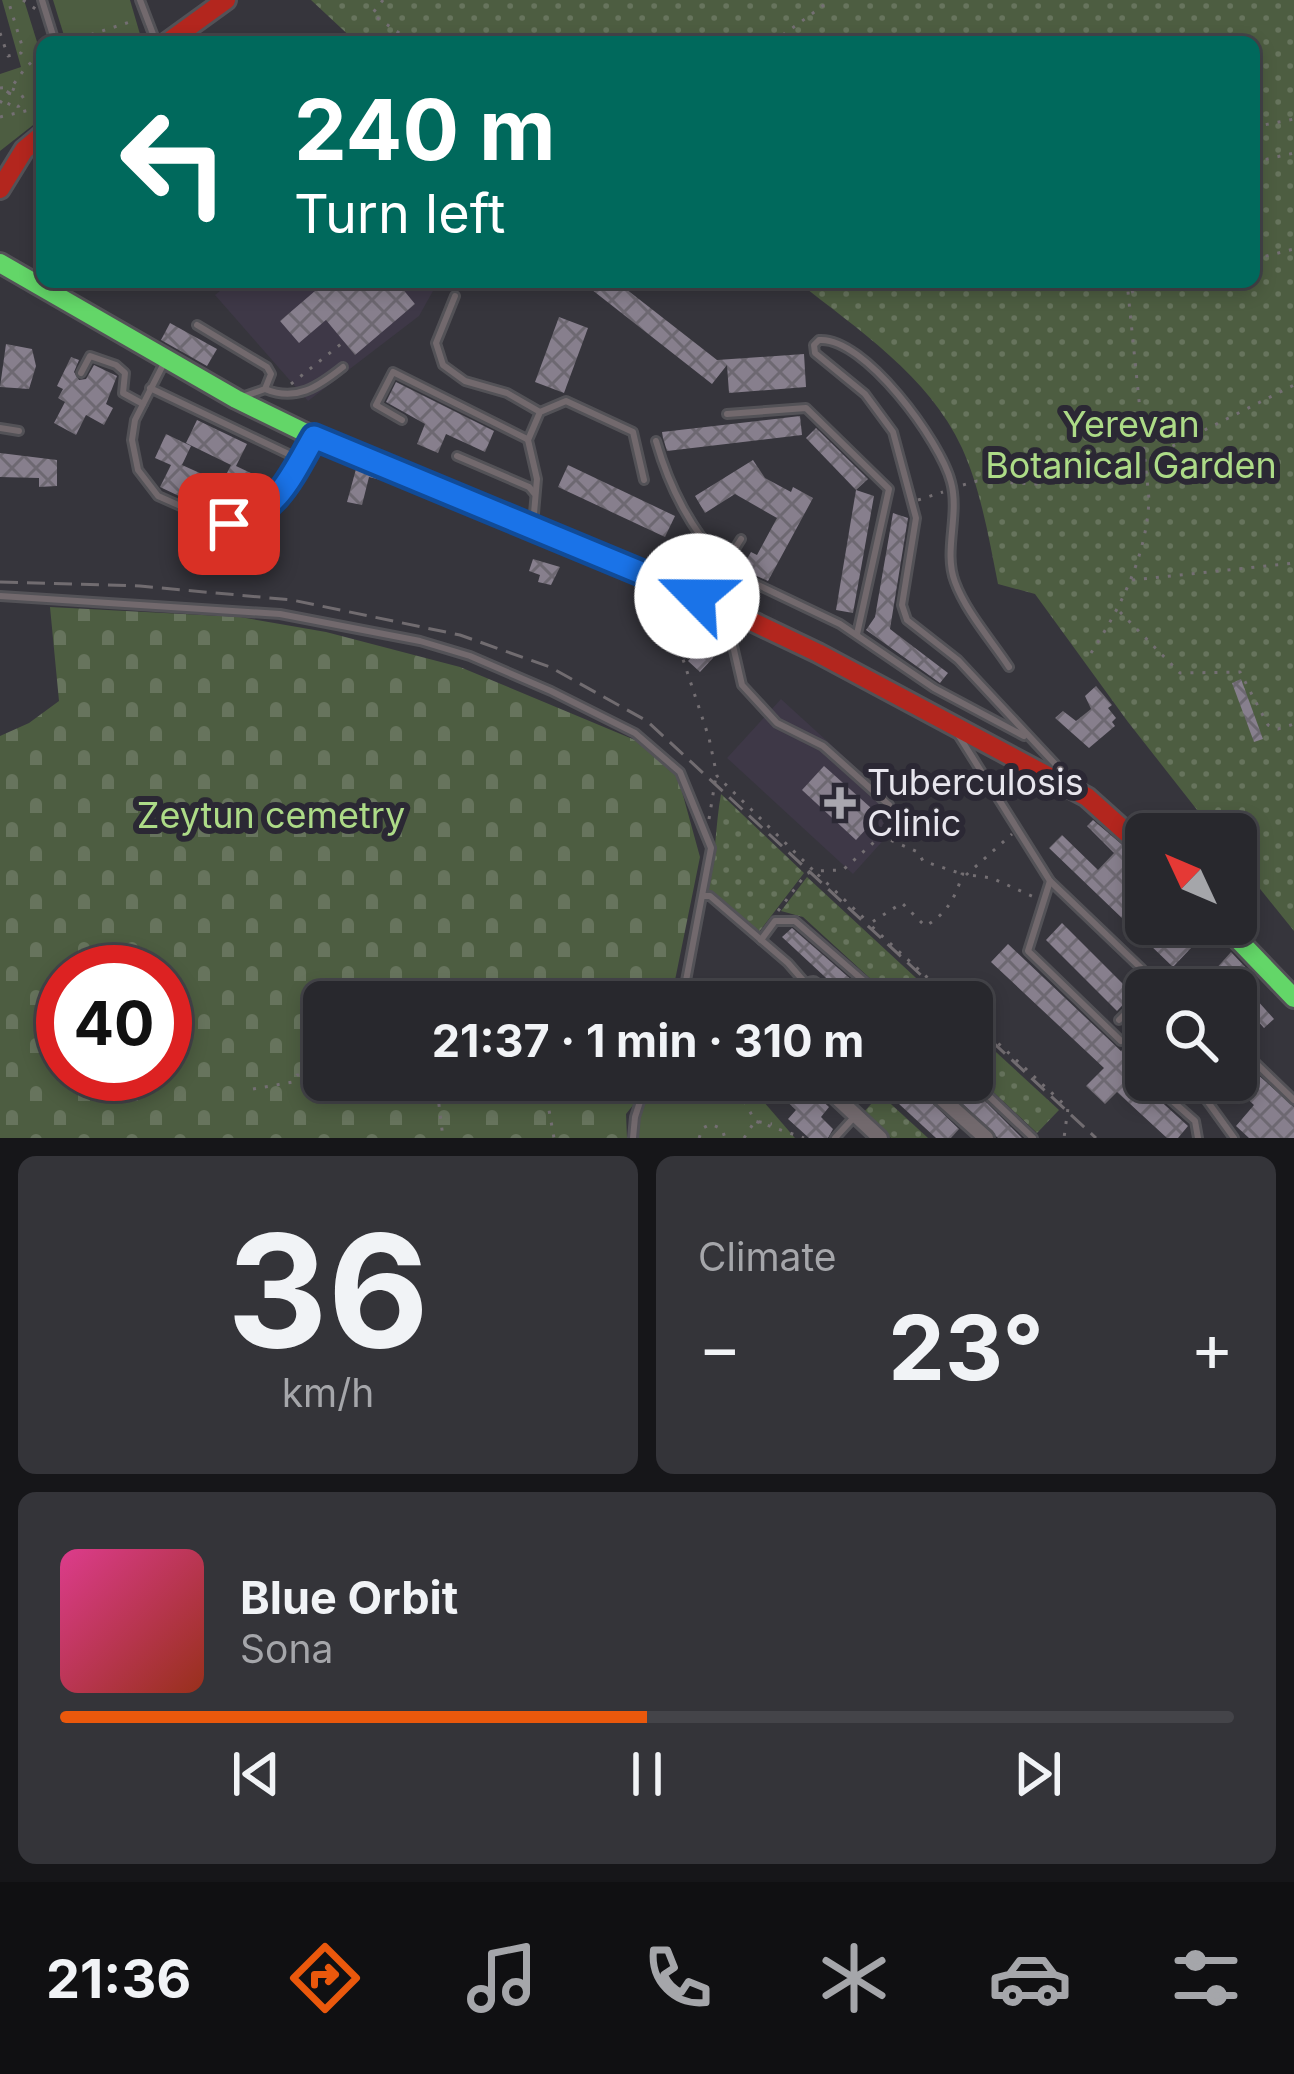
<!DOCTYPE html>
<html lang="en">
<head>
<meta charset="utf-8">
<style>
	body { margin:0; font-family:Inter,sans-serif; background:#343439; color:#f1f3f6; height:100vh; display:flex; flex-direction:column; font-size:45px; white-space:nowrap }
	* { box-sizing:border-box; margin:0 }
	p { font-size:39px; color:#a5a6aa }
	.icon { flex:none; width:66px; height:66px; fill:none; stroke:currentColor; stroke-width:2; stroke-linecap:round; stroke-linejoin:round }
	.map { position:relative; height:1138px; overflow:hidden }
	.drawer { display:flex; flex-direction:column; gap:18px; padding:18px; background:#161619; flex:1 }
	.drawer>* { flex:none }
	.banner { position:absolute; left:36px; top:36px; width:1224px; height:252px; border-radius:18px; box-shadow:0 6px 18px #0003,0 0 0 3px #444449; background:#00695c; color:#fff; overflow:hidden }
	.needle { width:78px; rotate:314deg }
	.fabs { position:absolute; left:1125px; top:813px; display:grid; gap:24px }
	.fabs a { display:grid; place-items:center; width:132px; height:132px; border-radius:18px; background:#28282d; box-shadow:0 6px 18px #0003,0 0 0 3px #444449; font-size:60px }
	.speed { position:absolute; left:36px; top:945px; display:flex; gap:24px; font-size:60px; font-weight:700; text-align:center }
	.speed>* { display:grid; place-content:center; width:156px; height:156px; border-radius:50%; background:#28282d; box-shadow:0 6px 18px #0003,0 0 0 3px #444449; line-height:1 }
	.speed .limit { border:18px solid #d22; background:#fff; color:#111 }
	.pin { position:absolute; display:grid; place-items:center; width:102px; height:102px; color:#fff; margin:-51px; border-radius:24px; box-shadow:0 6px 18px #0006 }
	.me { position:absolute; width:132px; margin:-66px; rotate:293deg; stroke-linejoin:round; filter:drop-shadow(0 0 9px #0008) }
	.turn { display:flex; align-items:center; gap:42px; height:252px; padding:0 60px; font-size:54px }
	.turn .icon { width:156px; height:156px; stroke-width:2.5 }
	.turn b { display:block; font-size:84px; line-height:102px }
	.big { font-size:90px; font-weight:700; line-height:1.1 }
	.drawer .tile { flex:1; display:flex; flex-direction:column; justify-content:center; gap:18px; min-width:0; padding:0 42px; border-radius:18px; background:#343439 }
	.drawer .dial { align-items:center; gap:0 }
	.dial b { font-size:156px; line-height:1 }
	.song { display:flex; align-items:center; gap:36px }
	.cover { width:144px; height:144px; border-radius:18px; background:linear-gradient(135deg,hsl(330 70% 55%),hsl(10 70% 35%)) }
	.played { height:12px; border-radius:6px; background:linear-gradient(90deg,#ea580c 50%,#444449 50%) }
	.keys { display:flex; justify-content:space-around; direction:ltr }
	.heat { display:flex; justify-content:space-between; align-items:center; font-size:66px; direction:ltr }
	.drawer .tiles { flex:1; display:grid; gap:18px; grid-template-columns:1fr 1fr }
	.tile:last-child { grid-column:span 2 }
	.trip { position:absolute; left:303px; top:981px; width:690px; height:120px; border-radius:18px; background:#28282d; box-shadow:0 6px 18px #0003,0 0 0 3px #444449; font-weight:700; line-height:120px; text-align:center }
	.dock { display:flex; height:192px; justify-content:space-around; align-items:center; background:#101012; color:#a5a6aa }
	.dock .icon { width:84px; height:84px }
	.dock .current { color:#ea580c }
	.dock b { font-size:54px; color:#f1f3f6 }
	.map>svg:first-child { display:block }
	.medical { fill:#3e3847 }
	.green { fill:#4d5d41 }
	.cemetery { fill:url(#cemetery-stones); fill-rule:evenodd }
	.garden { fill:url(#garden-dots) }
	.building { fill:url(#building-cross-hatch) }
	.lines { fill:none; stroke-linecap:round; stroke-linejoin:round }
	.lane-casing { stroke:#535257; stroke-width:12 }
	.street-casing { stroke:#535257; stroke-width:20 }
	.fast-casing { stroke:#535257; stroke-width:24 }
	.jam-casing { stroke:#535257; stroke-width:24 }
	.path { stroke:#746f73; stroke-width:3; stroke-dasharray:3 9; stroke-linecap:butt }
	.lane { stroke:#72696d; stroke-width:6 }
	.street { stroke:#72696d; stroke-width:14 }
	.fast { stroke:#63d668; stroke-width:18 }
	.jam { stroke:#b3261e; stroke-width:18 }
	.rail { stroke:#716c70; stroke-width:3; stroke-dasharray:18 9; stroke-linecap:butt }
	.route-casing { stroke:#114b97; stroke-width:30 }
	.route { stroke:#1a73e8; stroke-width:21 }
	.poi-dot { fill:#a9a7af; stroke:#2b2834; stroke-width:4.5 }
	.labels { text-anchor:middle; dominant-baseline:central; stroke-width:12; stroke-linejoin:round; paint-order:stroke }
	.park-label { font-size:36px; fill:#addb87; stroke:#2b2834 }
	.poi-label { font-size:36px; fill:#e7e5ed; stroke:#2b2834; text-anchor:start }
</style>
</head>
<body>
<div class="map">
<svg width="1294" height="1138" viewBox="0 0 1294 1138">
	<defs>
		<pattern id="cemetery-stones" width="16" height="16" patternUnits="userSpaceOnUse" patternTransform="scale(3)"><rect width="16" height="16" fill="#4d5d41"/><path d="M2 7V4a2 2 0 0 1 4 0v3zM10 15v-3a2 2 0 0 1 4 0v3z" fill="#67745d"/></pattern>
		<pattern id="garden-dots" width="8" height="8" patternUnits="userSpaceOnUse" patternTransform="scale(3)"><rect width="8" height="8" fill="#4d5d41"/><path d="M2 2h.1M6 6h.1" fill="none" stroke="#67745d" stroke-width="1.8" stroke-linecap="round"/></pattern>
		<pattern id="building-cross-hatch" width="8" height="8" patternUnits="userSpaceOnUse" patternTransform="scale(3)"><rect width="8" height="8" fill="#877f8d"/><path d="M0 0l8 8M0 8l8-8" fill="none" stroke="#6d6871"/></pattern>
	</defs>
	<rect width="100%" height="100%" fill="#36353c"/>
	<g class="medical">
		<path d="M231,282H438L419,316L308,401L215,295Z"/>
		<path d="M781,699L907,814L853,874L727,758Z"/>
	</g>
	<g class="green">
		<path d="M2,0H24L42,58V118L0,151V74L21,67Z"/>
		<path d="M53,0H130L142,41L66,42Z"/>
		<path d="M714,1080H745L795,1138H638L637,1106Z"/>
	</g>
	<path class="cemetery" d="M50,607L240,617L326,632L460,667L635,740L678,777L700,857L673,990L674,1002H324V1080H653L626,1114L627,1138H0V736L29,723L59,701ZM63,972H165V1074H63Z"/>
	<g class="garden">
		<path d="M311,0H1294V931L1236,859V834H1216L1128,722L1035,594L998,584C989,539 981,490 962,448C929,376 857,329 798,282H1254V42H356Z"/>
		<path d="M721,794L804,873L759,932L708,890C716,858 715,827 721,794Z"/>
		<path d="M807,877L942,1002H896L803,917L781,911Z"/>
		<path d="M972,1030L1059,1110L1037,1133L972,1072Z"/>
		<path d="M880,1094L928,1138H891L863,1113Z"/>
	</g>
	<g class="building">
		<path d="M308,282H397L415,304L355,355L326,320L299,343L280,321L315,291Z"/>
		<path d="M582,282H617L717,360L804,354L806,387L729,393L727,365L712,384Z"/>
		<path d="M559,317L588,328L564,393L535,382Z"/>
		<path d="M170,323L217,349L207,366L161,340Z"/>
		<path d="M6,344L32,349L36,366L29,389L0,387Z"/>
		<path d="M71,357L79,360L74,372L79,380L86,379L94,365L117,376L106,404L113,408L104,425L86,415L76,435L54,423L65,402L58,398L63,389L57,386Z"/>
		<path d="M396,382L494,431L485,452L446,434L438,453L417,444L425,424L386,402Z"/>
		<path d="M800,416L802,435L667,451L663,438L662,432Z"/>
		<path d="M197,420L247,444L236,466L255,475L244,499L230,492L219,515L160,487L171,465L155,458L166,434L191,446L182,465L222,483L231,465L186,443Z"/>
		<path d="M816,428L868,479L856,490L806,438Z"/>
		<path d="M0,453L57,460V486L39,487V478L0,477Z"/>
		<path d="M753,460L765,478L791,492L793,487L813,498L768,581L748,572L750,567L744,564L751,552L757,555L777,518L735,494L705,513L695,496Z"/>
		<path d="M568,465L675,516L665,537L558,487Z"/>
		<path d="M356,469L381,480L369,477L362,505L347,502Z"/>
		<path d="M856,490L874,496L853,613L836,610Z"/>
		<path d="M893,513L908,518L890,629L948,673L940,683L866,630L875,617Z"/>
		<path d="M533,559L560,567L551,585L538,582L540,575L529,571Z"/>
		<path d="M695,620L714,630L721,647L716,644L713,658L700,672L688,661L708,639L691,629Z"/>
		<path d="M1241,679L1263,739L1254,742L1232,683Z"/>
		<path d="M1096,686L1112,705L1108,708L1116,718L1112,722L1115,726L1089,748L1055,718L1063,711L1076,721L1091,709L1085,696Z"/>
		<path d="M824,766L879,815L856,840L802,790Z"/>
		<path d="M1093,820L1146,865V924H1206L1210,928L1173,967L1049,848L1062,835L1098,870L1114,853L1087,826Z"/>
		<path d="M1062,923L1133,994L1117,1011L1046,940Z"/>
		<path d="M792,928L877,1002H852L782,937Z"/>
		<path d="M1008,944L1121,1051L1146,1025V1062L1133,1076L1188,1126L1178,1138H1167L1117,1092L1105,1104L1086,1086L1104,1068L991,962Z"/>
		<path d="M1231,952L1247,969L1237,978L1274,1019L1264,1028L1236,996V990H1197Z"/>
		<path d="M1236,1055L1294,1107V1138H1249L1236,1126L1254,1105L1227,1080H1236Z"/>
		<path d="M764,1080H799L829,1107L821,1117L833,1129L828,1138H809L788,1119L796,1110Z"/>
		<path d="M873,1080H908L959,1129L951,1138H936Z"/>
		<path d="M938,1080H964L1022,1138H998Z"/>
	</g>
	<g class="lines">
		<g class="lane-casing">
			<g id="lane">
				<path d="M42,0L55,42"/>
				<path d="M140,0L156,42"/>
				<path d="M455,296L436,343L443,365L465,381L507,393L540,412"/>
				<path d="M197,325L267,367L271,374L265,389L239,398"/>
				<path d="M164,363L135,420L132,440L138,470L158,496L221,524L239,522L274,503L311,443"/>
				<path d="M81,373L90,356L116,365L125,373L123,393L143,404"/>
				<path d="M150,388L301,460"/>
				<path d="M265,389C296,402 318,387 343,367"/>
				<path d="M727,414L806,408L889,489L857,634"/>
				<path d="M402,420L376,405L393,372L527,439"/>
				<path d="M0,428L19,431"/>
				<path d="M656,441C670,490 691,528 724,566"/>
				<path d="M457,456L529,487L534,493"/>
				<path d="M533,525L537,479L528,440L540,412L566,401L633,432L644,480"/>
				<path d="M741,539L724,566L733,573L840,624L934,688L1024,736"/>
				<path d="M0,596L280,614L420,641L470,656L551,691L635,733L680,772L711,848L682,1002"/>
				<path d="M725,611L742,685L777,723L823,746L889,805"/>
				<path d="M740,612L751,586"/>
				<path d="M1009,667C992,641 966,612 955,582C943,551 960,515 951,482C941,442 864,336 819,340L814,345L815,353L865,394L893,432L916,518L902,605L907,620L958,660L1071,781"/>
				<path d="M959,736L1050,881L1142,969L1149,982L1144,995L1119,1020"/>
				<path d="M1050,881L1028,951L1121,1041"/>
				<path d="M704,896H710L788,963L808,986"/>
				<path d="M761,940L775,921H795L888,1002"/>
				<path d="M1236,1044L1294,1100"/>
				<path d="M972,1080L1033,1138"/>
				<path d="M1192,1080L1234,1138"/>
				<path d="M1151,1082L1195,1121L1198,1138"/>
				<path d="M633,1138L635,1117L647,1080"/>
				<path d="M835,1138L856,1115"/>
			</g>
		</g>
		<g class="street-casing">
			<g id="street">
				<path d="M792,1002L802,989L813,985L833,1002"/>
				<path d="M818,1080L880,1138"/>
				<path d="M921,1080L986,1138"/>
			</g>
		</g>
		<g class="fast-casing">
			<g id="fast">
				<path d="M0,263L236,399L314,437L441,490"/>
				<path d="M1223,924L1294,998"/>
			</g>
		</g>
		<g class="jam-casing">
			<g id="jam">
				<path d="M168,42L226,0"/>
				<path d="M0,189L24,150L42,135"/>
				<path d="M441,490L724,608L818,653L1087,797L1146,850"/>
			</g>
		</g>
		<g class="path">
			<path d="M23,0L37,10"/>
			<path d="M383,0L372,14L412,42"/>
			<path d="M0,33L8,56L21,53L23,49L8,0"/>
			<path d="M68,42L136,20"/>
			<path d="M773,42L831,0"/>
			<path d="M0,88C9,87 19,89 24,99L18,107L19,114"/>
			<path d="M10,92L7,103L15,107"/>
			<path d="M0,103L26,67L41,54"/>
			<path d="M0,117L42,107"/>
			<path d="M1254,127L1294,119"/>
			<path d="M1254,162L1294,153"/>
			<path d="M1254,259L1294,249"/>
			<path d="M1131,292L1169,282"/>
			<path d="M291,384L341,344"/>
			<path d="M963,485L977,481L1036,484L1143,461L1294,385"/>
			<path d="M918,500L943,492"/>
			<path d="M1132,580L1294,563"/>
			<path d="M669,602V617L709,738L717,776L814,871L843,870L881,836L918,852L923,861L962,874"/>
			<path d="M1120,612L1180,673L1240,672L1268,725L1278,729L1294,724"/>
			<path d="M1091,653C1121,607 1147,555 1149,499L1127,282"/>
			<path d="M709,819L716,776"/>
			<path d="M966,875L1012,834"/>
			<path d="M778,911L806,874L814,871L868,922"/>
			<path d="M419,994L421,1002"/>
			<path d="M954,1002L869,924L902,903L925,926C945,916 957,896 962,874L992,878L1038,899"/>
			<path d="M972,1019L1068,1108L1064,1138"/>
			<path d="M436,1080L443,1138"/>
			<path d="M733,1080L755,1121L804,1138"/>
			<path d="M253,1089L293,1082L297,1075L324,1074"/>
			<path d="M547,1099L554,1138"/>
			<path d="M699,1138L703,1128L711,1124L722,1129L725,1138"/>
			<path d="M744,1138L755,1121L772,1124"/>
		</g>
		<use href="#lane" class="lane"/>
		<use href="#street" class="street"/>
		<use href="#fast" class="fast"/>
		<use href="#jam" class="jam"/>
		<g class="rail">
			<path d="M0,582L140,586L292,600L460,635L550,667L647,721L950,1002"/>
			<path d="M972,1023L1096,1138"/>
		</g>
	</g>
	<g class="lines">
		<g class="route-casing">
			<path id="route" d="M229,524C276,515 292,475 314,437L697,596"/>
		</g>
		<use href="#route" class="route"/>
	</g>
	<path class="poi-dot" d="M834 785h12v12h12v12h-12v12h-12v-12h-12v-12h12z"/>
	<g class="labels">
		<g class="park-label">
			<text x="1131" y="424">Yerevan<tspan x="1131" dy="41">Botanical Garden</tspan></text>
			<text x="271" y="815">Zeytun cemetry</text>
		</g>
		<g class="poi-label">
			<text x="867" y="782">Tuberculosis<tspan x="867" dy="41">Clinic</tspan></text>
		</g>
	</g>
</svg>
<div class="fabs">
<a><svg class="needle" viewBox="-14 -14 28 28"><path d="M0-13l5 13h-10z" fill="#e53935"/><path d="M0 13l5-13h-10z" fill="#a5a6aa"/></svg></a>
<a><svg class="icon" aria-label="search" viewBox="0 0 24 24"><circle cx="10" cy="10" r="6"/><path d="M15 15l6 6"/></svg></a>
</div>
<div class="speed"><div class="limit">40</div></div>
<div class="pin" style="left:229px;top:524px;background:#d93025"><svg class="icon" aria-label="arrive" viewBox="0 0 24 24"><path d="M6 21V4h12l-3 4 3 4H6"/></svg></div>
<svg class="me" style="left:697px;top:596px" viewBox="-20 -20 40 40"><circle r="19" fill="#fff"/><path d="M0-13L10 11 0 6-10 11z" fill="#1a73e8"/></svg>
<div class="trip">21:37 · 1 min · 310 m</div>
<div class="banner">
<div class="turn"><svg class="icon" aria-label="left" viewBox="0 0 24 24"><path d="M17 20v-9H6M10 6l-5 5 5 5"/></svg><div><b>240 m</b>Turn left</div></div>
</div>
</div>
<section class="drawer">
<div class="tiles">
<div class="tile dial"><b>36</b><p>km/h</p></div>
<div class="tile"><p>Climate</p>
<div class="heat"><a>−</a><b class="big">23°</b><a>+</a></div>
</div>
<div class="tile">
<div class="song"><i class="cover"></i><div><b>Blue Orbit</b><p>Sona</p></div></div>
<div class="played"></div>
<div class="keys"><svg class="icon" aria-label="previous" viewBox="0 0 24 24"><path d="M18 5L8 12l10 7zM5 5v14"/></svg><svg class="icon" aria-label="pause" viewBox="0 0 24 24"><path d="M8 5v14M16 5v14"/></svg><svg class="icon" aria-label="next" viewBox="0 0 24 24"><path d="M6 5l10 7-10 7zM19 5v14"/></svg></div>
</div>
</div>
</section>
<nav class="dock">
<b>21:36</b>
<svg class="icon current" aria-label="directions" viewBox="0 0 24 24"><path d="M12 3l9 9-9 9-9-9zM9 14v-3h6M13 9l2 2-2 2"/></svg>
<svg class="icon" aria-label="music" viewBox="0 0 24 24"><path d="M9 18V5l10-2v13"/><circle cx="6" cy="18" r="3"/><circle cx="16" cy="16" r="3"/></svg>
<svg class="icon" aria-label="phone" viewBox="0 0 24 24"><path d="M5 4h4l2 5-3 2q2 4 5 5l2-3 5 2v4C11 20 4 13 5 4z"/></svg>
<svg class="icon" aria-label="climate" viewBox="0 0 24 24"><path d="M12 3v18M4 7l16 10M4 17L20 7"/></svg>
<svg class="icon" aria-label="car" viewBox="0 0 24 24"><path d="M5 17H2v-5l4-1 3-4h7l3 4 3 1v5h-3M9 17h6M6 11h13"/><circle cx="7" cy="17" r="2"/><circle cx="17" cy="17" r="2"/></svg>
<svg class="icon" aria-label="filters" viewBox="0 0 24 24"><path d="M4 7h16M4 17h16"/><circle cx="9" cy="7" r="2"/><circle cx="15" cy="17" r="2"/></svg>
</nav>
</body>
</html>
